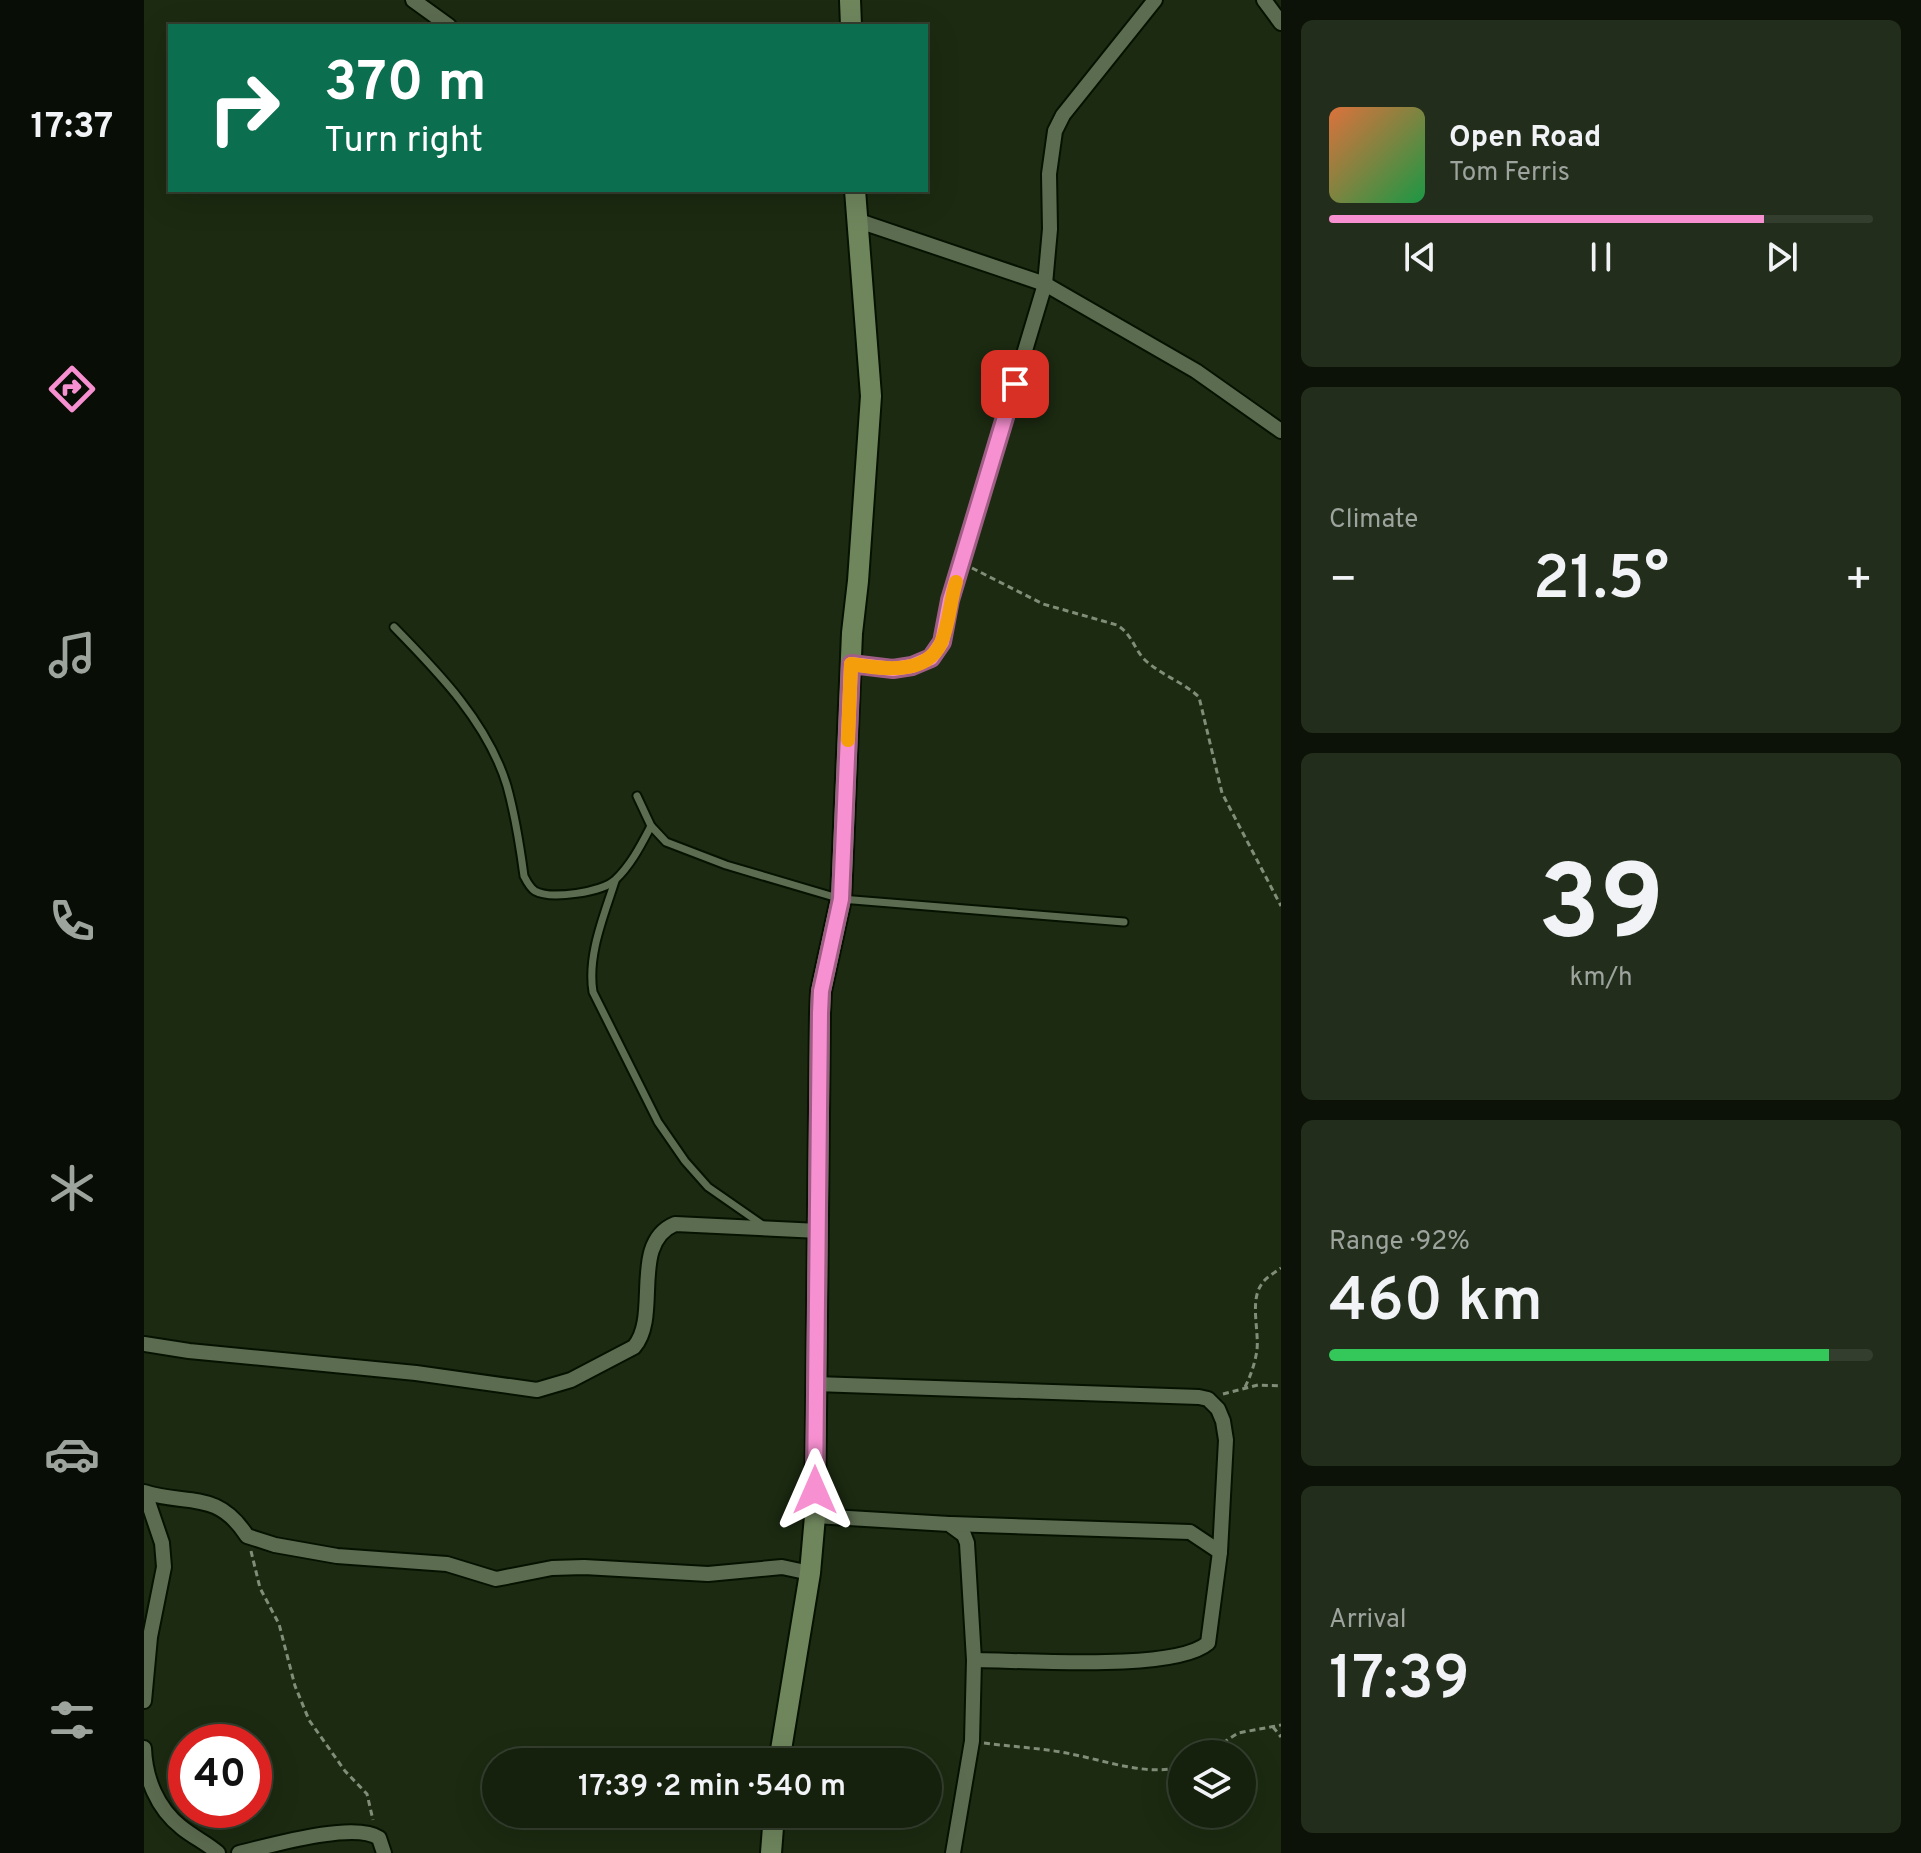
<!DOCTYPE html>
<html lang="en">
<head>
<meta charset="utf-8">
<style>
	body { margin:0; font-family:Overpass,sans-serif; background:#222d1b; color:#f1f3f6; height:100vh; display:flex; flex-direction:column; font-size:30px; white-space:nowrap }
	* { box-sizing:border-box; margin:0 }
	p { font-size:26px; color:#9da39d }
	.icon { flex:none; width:44px; height:44px; fill:none; stroke:currentColor; stroke-width:2; stroke-linecap:round; stroke-linejoin:round }
	.map { position:relative; flex:1; overflow:hidden }
	.panel { display:flex; flex-direction:column; gap:20px; padding:20px; background:#0c1207; width:640px }
	.panel>* { flex:none }
	.top-card { position:absolute; left:24px; top:24px; width:760px; height:168px; border-radius:0px; box-shadow:0 8px 32px #0002,0 0 0 2px #343e2e; background:#0b6e4f; color:#fff; overflow:hidden }
	.controls { position:absolute; left:1024px; top:1740px; display:grid; gap:16px }
	.controls a { display:grid; place-items:center; width:88px; height:88px; border-radius:50%; background:#15200d; box-shadow:0 8px 32px #0002,0 0 0 2px #343e2e; font-size:40px }
	.speed { position:absolute; left:24px; top:1724px; display:flex; gap:16px; font-size:40px; font-weight:700; text-align:center }
	.speed>* { display:grid; place-content:center; width:104px; height:104px; border-radius:50%; background:#15200d; box-shadow:0 8px 32px #0002,0 0 0 2px #343e2e; line-height:1 }
	.speed .limit { border:12px solid #d22; background:#fff; color:#111 }
	.pin { position:absolute; display:grid; place-items:center; width:68px; height:68px; color:#fff; margin:-34px; border-radius:16px; box-shadow:0 4px 12px #0006 }
	.me { position:absolute; width:88px; margin:-44px; rotate:0deg; stroke-linejoin:round; filter:drop-shadow(0 0 6px #0008) }
	.turn { display:flex; align-items:center; gap:28px; height:168px; padding:0 24px; font-size:36px }
	.turn .icon { width:104px; height:104px; stroke-width:2.5 }
	.turn b { display:block; font-size:56px; line-height:68px }
	.big { font-size:60px; font-weight:600; line-height:1.1 }
	.panel .card { flex:1; display:flex; flex-direction:column; justify-content:center; gap:12px; min-width:0; padding:0 28px; border-radius:12px; background:#222d1b }
	.panel .dial { align-items:center; gap:0 }
	.dial b { font-size:104px; line-height:1 }
	.song { display:flex; align-items:center; gap:24px }
	.cover { width:96px; height:96px; border-radius:12px; background:linear-gradient(135deg,hsl(20 70% 55%),hsl(140 70% 35%)) }
	.played { height:8px; border-radius:4px; background:linear-gradient(90deg,#f690d0 80%,#343e2e 80%) }
	.keys { display:flex; justify-content:space-around; direction:ltr }
	.heat { display:flex; justify-content:space-between; align-items:center; font-size:44px; direction:ltr }
	.charge { height:12px; border-radius:6px; background:linear-gradient(90deg,#34c759 92%,#343e2e 0) }
	.trip { position:absolute; left:338px; top:1748px; width:460px; height:80px; border-radius:40px; background:#15200d; box-shadow:0 8px 32px #0002,0 0 0 2px #343e2e; font-weight:600; line-height:80px; text-align:center }
	main { display:flex; flex:1; min-height:0 }
	.menu { display:flex; flex-direction:column; width:144px; justify-content:space-around; align-items:center; background:#080d05; color:#9da39d }
	.menu .icon { width:56px; height:56px }
	.menu .active { color:#f690d0 }
	.menu b { font-size:36px; color:#f1f3f6 }
	.map>svg:first-child { display:block }
	.lines { fill:none; stroke-linecap:round; stroke-linejoin:round }
	.lane-casing { stroke:#061200; stroke-width:11 }
	.street-casing { stroke:#061200; stroke-width:18 }
	.secondary-casing { stroke:#061200; stroke-width:24 }
	.path { stroke:#818d78; stroke-width:3; stroke-dasharray:6 4; stroke-linecap:butt }
	.lane { stroke:#5c6c50; stroke-width:7 }
	.street { stroke:#5c6c50; stroke-width:14 }
	.secondary { stroke:#6f865d; stroke-width:20 }
	.route-casing { stroke:#a05e87; stroke-width:20 }
	.route { stroke:#f690d0; stroke-width:14 }
	.slow { stroke:#f59e0b; stroke-width:14 }
</style>
</head>
<body>
<main>
<nav class="menu">
<b>17:37</b>
<svg class="icon active" aria-label="directions" viewBox="0 0 24 24"><path d="M12 3l9 9-9 9-9-9zM9 14v-3h6M13 9l2 2-2 2"/></svg>
<svg class="icon" aria-label="music" viewBox="0 0 24 24"><path d="M9 18V5l10-2v13"/><circle cx="6" cy="18" r="3"/><circle cx="16" cy="16" r="3"/></svg>
<svg class="icon" aria-label="phone" viewBox="0 0 24 24"><path d="M5 4h4l2 5-3 2q2 4 5 5l2-3 5 2v4C11 20 4 13 5 4z"/></svg>
<svg class="icon" aria-label="climate" viewBox="0 0 24 24"><path d="M12 3v18M4 7l16 10M4 17L20 7"/></svg>
<svg class="icon" aria-label="car" viewBox="0 0 24 24"><path d="M5 17H2v-5l4-1 3-4h7l3 4 3 1v5h-3M9 17h6M6 11h13"/><circle cx="7" cy="17" r="2"/><circle cx="17" cy="17" r="2"/></svg>
<svg class="icon" aria-label="filters" viewBox="0 0 24 24"><path d="M4 7h16M4 17h16"/><circle cx="9" cy="7" r="2"/><circle cx="15" cy="17" r="2"/></svg>
</nav>
<div class="map">
<svg width="1137" height="1853" viewBox="0 0 1137 1853">
	<rect width="100%" height="100%" fill="#1c2a11"/>
	<g class="lines">
		<g class="lane-casing">
			<g id="lane">
				<path d="M250,627C295,673 344,723 363,786C371,815 376,846 380,876C383,882 386,888 391,891C407,900 459,892 471,880C487,865 497,845 507,826"/>
				<path d="M493,796L507,826L522,842L582,865L697,899L980,922"/>
				<path d="M471,881C460,916 443,955 449,992L514,1122L541,1161L564,1187L620,1226"/>
			</g>
		</g>
		<g class="street-casing">
			<g id="street">
				<path d="M269,0L305,26"/>
				<path d="M1120,0L1137,23"/>
				<path d="M712,220L901,284L1052,371L1137,431"/>
				<path d="M707,664C737,669 779,676 796,645C802,632 803,614 806,600L901,284L906,229L905,174L911,131L919,115L1011,0"/>
				<path d="M0,1344L45,1351L272,1373L393,1390L427,1380L490,1347C517,1316 485,1243 531,1224L675,1231"/>
				<path d="M671,1384L1055,1397L1064,1399L1074,1409L1079,1421L1082,1440L1076,1552L1064,1643C1030,1672 879,1660 830,1660"/>
				<path d="M0,1492C42,1506 73,1489 103,1536L131,1545L193,1556L303,1564L352,1579L408,1568L440,1567L564,1574L638,1567L666,1573"/>
				<path d="M671,1516L805,1524L820,1535L823,1543L830,1660L828,1741L809,1853"/>
				<path d="M807,1524L1046,1532L1076,1552"/>
				<path d="M0,1701L6,1637L20,1567L18,1543L1,1493"/>
				<path d="M0,1748C1,1778 13,1808 37,1827C49,1837 63,1843 74,1853"/>
				<path d="M95,1853C125,1846 210,1821 235,1838L240,1853"/>
			</g>
		</g>
		<g class="secondary-casing">
			<g id="secondary">
				<path d="M706,0L707,26"/>
				<path d="M635,1762L666,1573L671,1516L676,1013L677,991L697,899L708,633L714,581L727,396L711,190"/>
				<path d="M627,1853L630,1814"/>
			</g>
		</g>
		<g class="path">
			<path d="M828,568L899,604L973,625C988,634 990,649 1001,660C1017,675 1039,682 1055,697L1078,793L1137,906"/>
			<path d="M1101,1387C1107,1375 1111,1363 1113,1350C1115,1330 1106,1302 1117,1285C1121,1278 1130,1273 1137,1268"/>
			<path d="M1079,1394L1114,1385L1137,1386"/>
			<path d="M107,1551L116,1588L135,1624L151,1686L165,1720L201,1771L223,1794L229,1820"/>
			<path d="M1129,1727L1137,1737"/>
			<path d="M840,1743C869,1747 899,1748 927,1754C963,1761 1001,1776 1038,1767"/>
			<path d="M1062,1754L1094,1733L1137,1725"/>
		</g>
		<use href="#lane" class="lane"/>
		<use href="#street" class="street"/>
		<use href="#secondary" class="secondary"/>
	</g>
	<g class="lines">
		<g class="route-casing">
			<path id="route" d="M671,1490L676,1013L677,991L697,899L707,664L749,669L768,666L787,658L798,642L806,600L871,384"/>
		</g>
		<use href="#route" class="route"/>
		<path class="slow" d="M704,740L707,664C737,669 782,676 797,643C805,625 806,601 812,582"/>
	</g>
</svg>
<div class="controls">
<a><svg class="icon" aria-label="layers" viewBox="0 0 24 24"><path d="M12 4l9 5-9 5-9-5zM3 14l9 5 9-5"/></svg></a>
</div>
<div class="speed"><div class="limit">40</div></div>
<div class="pin" style="left:871px;top:384px;background:#d93025"><svg class="icon" aria-label="arrive" viewBox="0 0 24 24"><path d="M6 21V4h12l-3 4 3 4H6"/></svg></div>
<svg class="me" style="left:671px;top:1490px" viewBox="-20 -20 40 40"><path d="M0-17L14 15 0 8-14 15z" fill="#f690d0" stroke="#fff" stroke-width="4"/></svg>
<div class="trip">17:39 · 2 min · 540 m</div>
<div class="top-card">
<div class="turn"><svg class="icon" aria-label="right" viewBox="0 0 24 24"><path d="M7 20v-9h11M14 6l5 5-5 5"/></svg><div><b>370 m</b>Turn right</div></div>
</div>
</div>
<section class="panel">
<div class="card">
<div class="song"><i class="cover"></i><div><b>Open Road</b><p>Tom Ferris</p></div></div>
<div class="played"></div>
<div class="keys"><svg class="icon" aria-label="previous" viewBox="0 0 24 24"><path d="M18 5L8 12l10 7zM5 5v14"/></svg><svg class="icon" aria-label="pause" viewBox="0 0 24 24"><path d="M8 5v14M16 5v14"/></svg><svg class="icon" aria-label="next" viewBox="0 0 24 24"><path d="M6 5l10 7-10 7zM19 5v14"/></svg></div>
</div>
<div class="card"><p>Climate</p>
<div class="heat"><a>−</a><b class="big">21.5°</b><a>+</a></div>
</div>
<div class="card dial"><b>39</b><p>km/h</p></div>
<div class="card"><p>Range · 92%</p><b class="big">460 km</b><div class="charge"></div></div>
<div class="card"><p>Arrival</p><b class="big">17:39</b></div>
</section>
</main>
</body>
</html>
